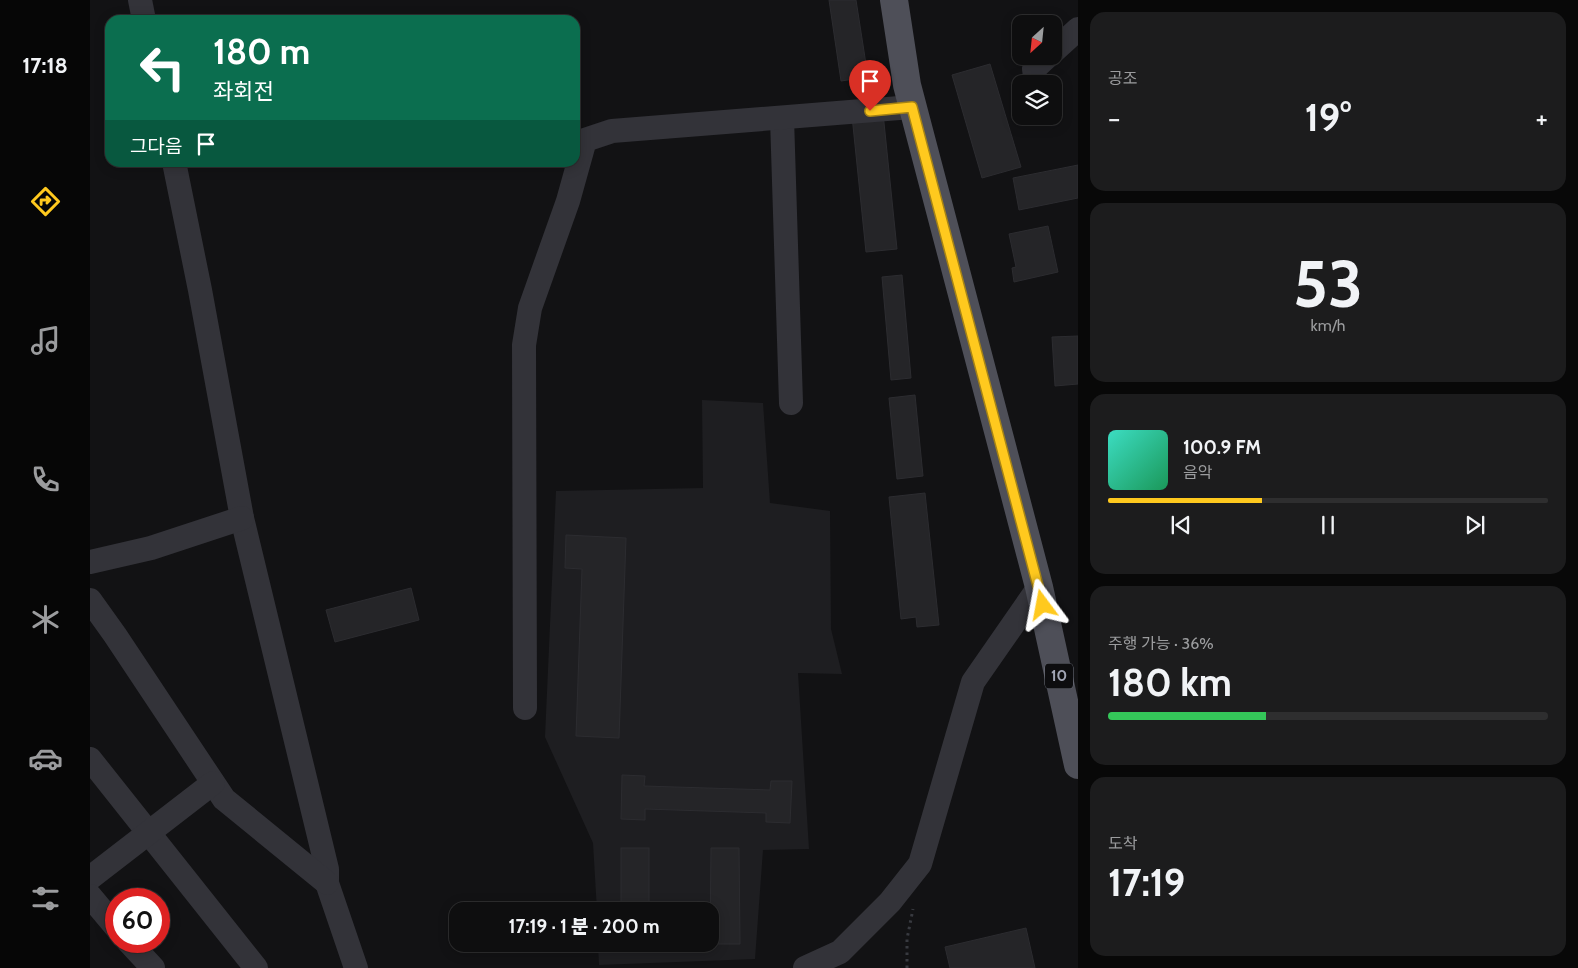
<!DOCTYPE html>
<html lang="ko">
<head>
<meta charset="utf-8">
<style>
	body { margin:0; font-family:Cabin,"Noto Sans KR",sans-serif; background:#1c1c1d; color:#f1f3f6; height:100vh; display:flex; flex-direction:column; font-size:19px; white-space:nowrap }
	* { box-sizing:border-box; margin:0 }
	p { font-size:16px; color:#9b9c9e }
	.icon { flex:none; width:28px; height:28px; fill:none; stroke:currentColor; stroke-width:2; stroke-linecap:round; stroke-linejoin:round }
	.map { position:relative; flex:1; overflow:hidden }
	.details { display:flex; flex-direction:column; gap:12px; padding:12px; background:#080808; width:500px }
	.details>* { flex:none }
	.guide { position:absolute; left:15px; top:15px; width:475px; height:152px; border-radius:15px; box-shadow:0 2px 12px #0003,0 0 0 1px #2e2e2f; background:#0b6e4f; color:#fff; overflow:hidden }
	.needle { width:32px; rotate:207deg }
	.fabs { position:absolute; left:922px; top:15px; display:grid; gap:10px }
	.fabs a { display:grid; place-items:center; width:50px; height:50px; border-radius:10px; background:#0e0e0f; box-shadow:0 2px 12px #0003,0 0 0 1px #2e2e2f; font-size:25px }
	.speed { position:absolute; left:15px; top:888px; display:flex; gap:10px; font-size:25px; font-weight:700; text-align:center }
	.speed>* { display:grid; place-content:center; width:65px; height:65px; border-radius:50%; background:#0e0e0f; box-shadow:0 2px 12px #0003,0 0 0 1px #2e2e2f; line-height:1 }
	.speed .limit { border:8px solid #d22; background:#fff; color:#111 }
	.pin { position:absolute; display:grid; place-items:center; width:42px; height:42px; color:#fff; margin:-51px -21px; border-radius:50% 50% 50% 0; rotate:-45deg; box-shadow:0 0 5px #0007 }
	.pin .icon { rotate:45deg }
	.me { position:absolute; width:55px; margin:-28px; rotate:347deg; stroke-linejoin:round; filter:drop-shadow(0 0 4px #0008) }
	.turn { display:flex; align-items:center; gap:18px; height:105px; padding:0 25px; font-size:22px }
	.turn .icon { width:65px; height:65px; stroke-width:2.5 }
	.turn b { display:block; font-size:35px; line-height:42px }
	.then { display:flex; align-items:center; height:48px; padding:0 25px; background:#0003; gap:10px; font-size:19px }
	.big { font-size:38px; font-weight:800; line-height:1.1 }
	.details .card { flex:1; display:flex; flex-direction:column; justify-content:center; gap:8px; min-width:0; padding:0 18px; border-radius:15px; background:#1c1c1d }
	.details .dial { align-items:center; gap:0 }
	.dial b { font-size:65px; line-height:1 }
	.song { display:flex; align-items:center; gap:15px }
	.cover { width:60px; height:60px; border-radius:8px; background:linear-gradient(135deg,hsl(170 70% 55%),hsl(150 70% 35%)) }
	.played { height:5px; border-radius:2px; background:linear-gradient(90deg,#ffc91e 35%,#2e2e2f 35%) }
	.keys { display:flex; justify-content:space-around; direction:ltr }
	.heat { display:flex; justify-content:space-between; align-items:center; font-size:28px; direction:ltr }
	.charge { height:8px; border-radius:4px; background:linear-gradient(90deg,#34c759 36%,#2e2e2f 0) }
	.trip { position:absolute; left:359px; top:902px; width:270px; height:50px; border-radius:15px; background:#0e0e0f; box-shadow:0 2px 12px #0003,0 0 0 1px #2e2e2f; font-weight:800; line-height:50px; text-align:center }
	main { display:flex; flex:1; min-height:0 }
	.tabs { display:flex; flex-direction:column; width:90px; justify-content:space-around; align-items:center; background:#060606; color:#9b9c9e }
	.tabs .icon { width:35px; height:35px }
	.tabs .selected { color:#ffc91e }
	.tabs b { font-size:22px; color:#f1f3f6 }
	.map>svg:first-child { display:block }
	.built { fill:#1e1e21 }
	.building { fill:#252528; stroke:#2c2c30 }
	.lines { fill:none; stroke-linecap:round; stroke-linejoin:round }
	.path { stroke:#383a40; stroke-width:3; stroke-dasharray:2.5 4; stroke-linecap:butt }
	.minor { stroke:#333339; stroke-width:24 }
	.major { stroke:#4e4f58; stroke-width:28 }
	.route-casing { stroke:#a68314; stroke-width:12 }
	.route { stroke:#ffc91e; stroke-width:9 }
	.labels { text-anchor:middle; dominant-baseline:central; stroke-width:5; stroke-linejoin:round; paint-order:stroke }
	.shield { fill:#0d0d0f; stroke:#757883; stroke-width:1 }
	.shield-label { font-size:15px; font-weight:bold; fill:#a2a6b5 }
</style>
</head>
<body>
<main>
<nav class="tabs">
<b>17:18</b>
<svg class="icon selected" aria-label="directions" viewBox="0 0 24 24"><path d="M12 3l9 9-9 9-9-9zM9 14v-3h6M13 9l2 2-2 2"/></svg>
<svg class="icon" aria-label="music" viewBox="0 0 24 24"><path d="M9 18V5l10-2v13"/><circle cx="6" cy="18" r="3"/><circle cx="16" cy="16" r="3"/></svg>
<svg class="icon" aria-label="phone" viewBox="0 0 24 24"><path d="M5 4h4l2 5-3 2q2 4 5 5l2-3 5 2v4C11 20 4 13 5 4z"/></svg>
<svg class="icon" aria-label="climate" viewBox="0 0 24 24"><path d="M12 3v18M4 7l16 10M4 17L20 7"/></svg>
<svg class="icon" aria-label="car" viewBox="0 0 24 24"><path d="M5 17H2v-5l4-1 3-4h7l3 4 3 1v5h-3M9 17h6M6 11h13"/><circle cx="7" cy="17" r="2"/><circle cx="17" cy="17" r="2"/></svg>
<svg class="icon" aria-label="filters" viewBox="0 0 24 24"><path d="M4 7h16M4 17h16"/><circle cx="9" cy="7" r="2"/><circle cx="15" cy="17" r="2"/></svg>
</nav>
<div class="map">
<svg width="988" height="968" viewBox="0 0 988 968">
	<rect width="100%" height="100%" fill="#121214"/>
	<path class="built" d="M612,400L673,403L680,503L740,511L741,629L752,674L708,673L719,849L673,850L665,959L509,965L508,944H620V911H507L503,843L455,737L466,491L613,488Z"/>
	<g class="building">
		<path d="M739,0H766L778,77L751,81Z"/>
		<path d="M900,64L931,167L892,178L862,75Z"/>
		<path d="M793,113L807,249L776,252L762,116Z"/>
		<path d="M988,165V198L929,210L923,178Z"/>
		<path d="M958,226L968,272L924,282L922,268L926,267L919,234Z"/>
		<path d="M812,275L821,378L801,380L792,277Z"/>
		<path d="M988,336V384L965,386L962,337Z"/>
		<path d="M825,395L833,476L807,479L799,398Z"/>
		<path d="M835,493L849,625L827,627L826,617L811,619L799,497Z"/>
		<path d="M476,535L536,538L529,738L486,736L492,569L475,568Z"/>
		<path d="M321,588L329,620L245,642L236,610Z"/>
		<path d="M532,775L555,776L554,786L680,790L681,781H702L700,823L676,822V813L555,809V820L531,819Z"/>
		<rect x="531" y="848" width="28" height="63"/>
		<path d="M621,848H649L650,944H532H620Z"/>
		<path d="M936,928L945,968H860L855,947Z"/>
	</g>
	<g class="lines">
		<path class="path" d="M817,968V939L823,909"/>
		<g class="minor">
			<path d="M50,0L54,20"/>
			<path d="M964,51L988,29"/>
			<path d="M946,84L944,69L958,56"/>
			<path d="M692,118L701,403"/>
			<path d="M84,162L110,290L152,518L237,869V883L266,968"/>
			<path d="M0,562L61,548L152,518"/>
			<path d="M0,600L25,635L134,799L237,883"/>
			<path d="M435,708L434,345L440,308L478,201L495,140L522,131L822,107"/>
			<path d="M0,759L166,968"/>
			<path d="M0,878L123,783"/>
			<path d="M0,896L26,927"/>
			<path d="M38,941L63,968"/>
			<path d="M715,968L750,952L800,902L830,864L883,682L949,587"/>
		</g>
		<path class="major" d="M804,0L817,85L949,587L988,765"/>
	</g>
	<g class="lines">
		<g class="route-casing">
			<path id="route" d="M780,111L822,107L953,605"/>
		</g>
		<use href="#route" class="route"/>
	</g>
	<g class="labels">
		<rect class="shield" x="955" y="663.5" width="28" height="25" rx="4"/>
		<g class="shield-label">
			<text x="969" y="676">10</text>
		</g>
	</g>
</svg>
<div class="fabs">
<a><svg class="needle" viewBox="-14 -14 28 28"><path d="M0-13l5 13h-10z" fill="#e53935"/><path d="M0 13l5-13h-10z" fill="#9b9c9e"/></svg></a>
<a><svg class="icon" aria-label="layers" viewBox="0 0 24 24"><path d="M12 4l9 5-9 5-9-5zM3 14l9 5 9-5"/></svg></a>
</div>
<div class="speed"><div class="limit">60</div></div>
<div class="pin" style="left:780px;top:111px;background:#d93025"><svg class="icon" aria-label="arrive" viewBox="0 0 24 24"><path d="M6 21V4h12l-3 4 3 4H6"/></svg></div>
<svg class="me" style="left:953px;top:605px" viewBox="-20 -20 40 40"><path d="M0-17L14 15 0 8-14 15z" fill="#ffc91e" stroke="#fff" stroke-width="4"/></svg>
<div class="trip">17:19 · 1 분 · 200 m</div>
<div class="guide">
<div class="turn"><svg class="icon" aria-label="left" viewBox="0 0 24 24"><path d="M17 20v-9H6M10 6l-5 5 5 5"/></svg><div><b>180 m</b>좌회전</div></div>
<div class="then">그다음<svg class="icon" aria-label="arrive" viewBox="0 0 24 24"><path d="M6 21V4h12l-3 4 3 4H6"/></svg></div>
</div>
</div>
<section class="details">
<div class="card"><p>공조</p>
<div class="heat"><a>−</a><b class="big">19°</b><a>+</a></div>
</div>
<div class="card dial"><b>53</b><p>km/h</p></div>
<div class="card">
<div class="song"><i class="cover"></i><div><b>100.9 FM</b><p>음악</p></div></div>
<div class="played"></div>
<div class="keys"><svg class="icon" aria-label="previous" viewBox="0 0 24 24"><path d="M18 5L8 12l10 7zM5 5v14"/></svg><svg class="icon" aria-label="pause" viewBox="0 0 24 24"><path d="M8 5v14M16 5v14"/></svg><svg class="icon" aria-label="next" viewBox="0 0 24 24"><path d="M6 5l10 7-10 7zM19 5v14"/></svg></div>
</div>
<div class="card"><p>주행 가능 · 36%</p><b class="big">180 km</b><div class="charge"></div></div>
<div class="card"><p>도착</p><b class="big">17:19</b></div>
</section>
</main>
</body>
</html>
